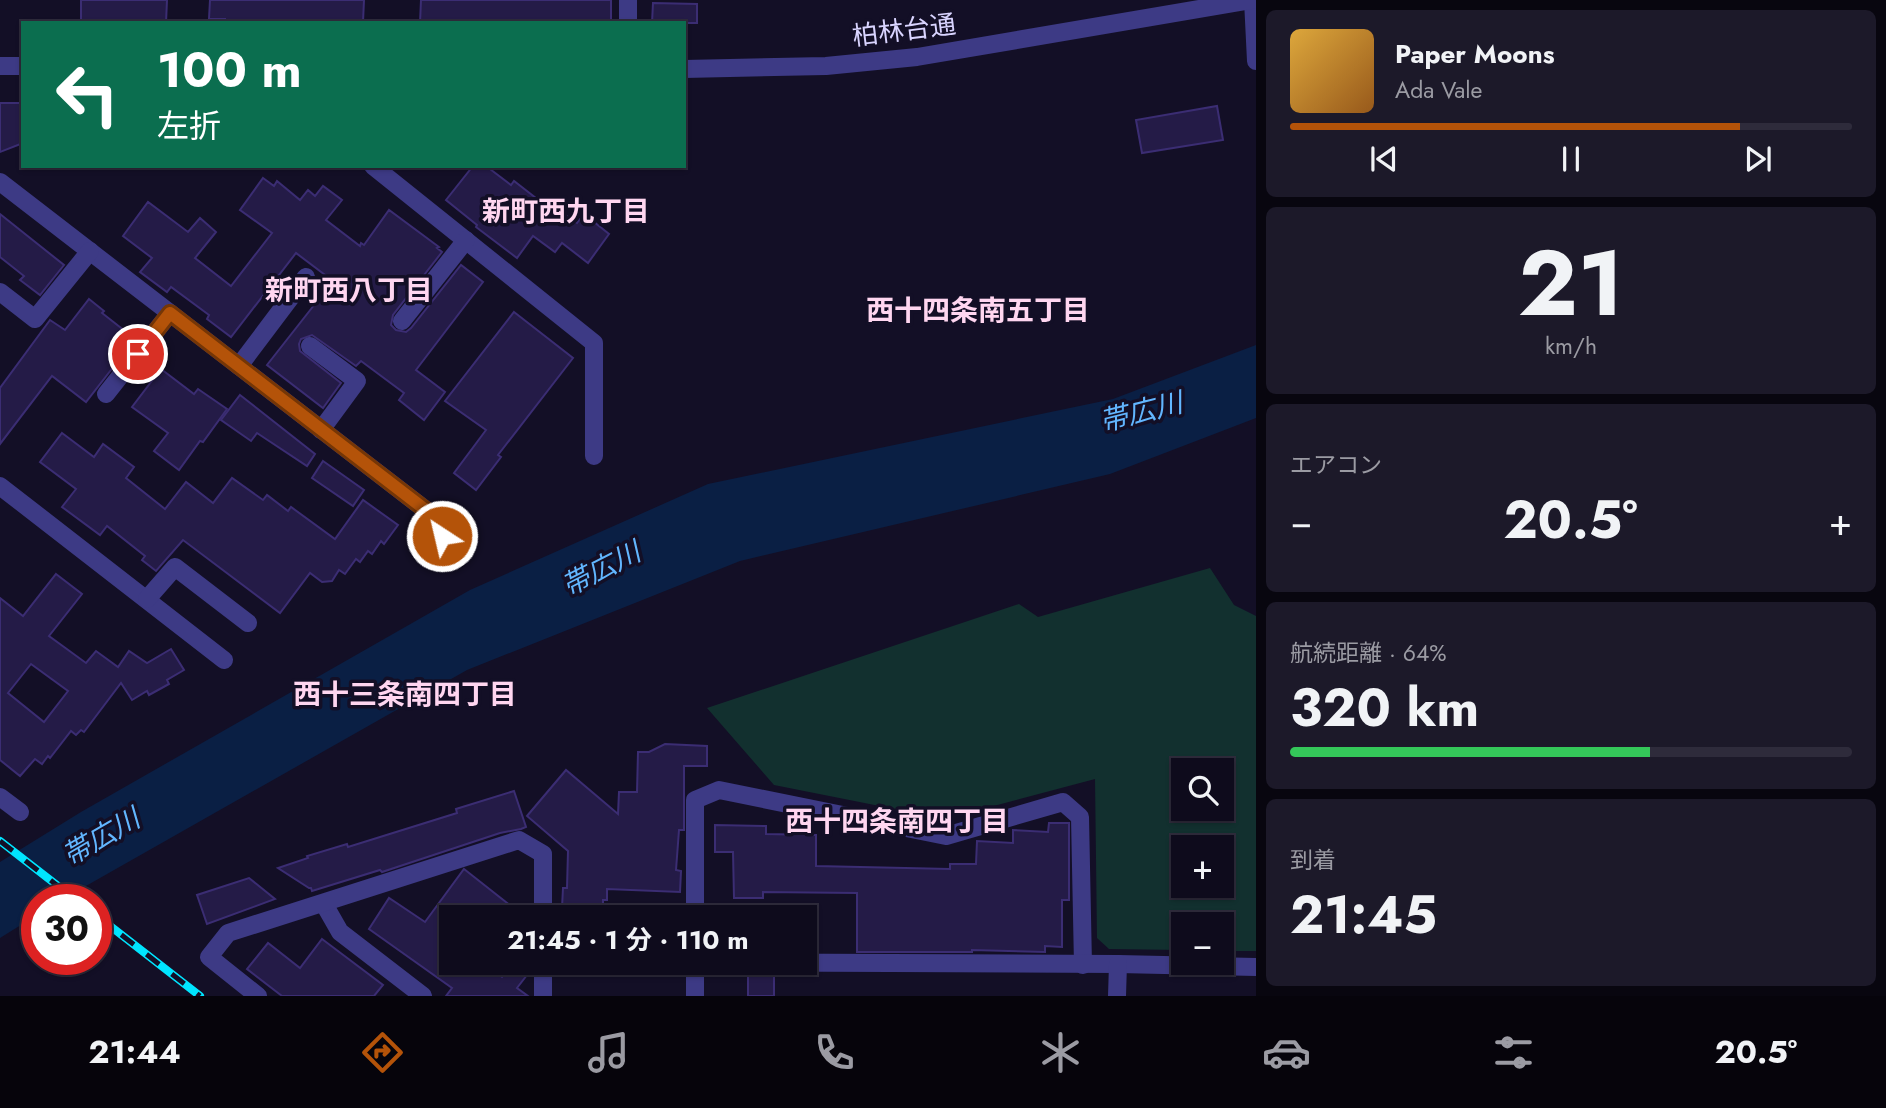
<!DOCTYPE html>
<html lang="ja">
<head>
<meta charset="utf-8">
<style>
	body { margin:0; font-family:Jost,"Noto Sans JP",sans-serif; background:#1c1929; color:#f1f3f6; height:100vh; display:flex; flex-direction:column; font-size:26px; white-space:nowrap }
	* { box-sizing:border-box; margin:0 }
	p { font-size:23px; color:#9b9ba3 }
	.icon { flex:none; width:38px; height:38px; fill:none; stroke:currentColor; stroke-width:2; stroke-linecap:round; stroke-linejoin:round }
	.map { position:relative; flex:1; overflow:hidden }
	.panel { display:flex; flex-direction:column; gap:10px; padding:10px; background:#08060f; width:630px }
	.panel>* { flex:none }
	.top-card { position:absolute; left:21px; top:21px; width:665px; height:147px; border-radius:0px; box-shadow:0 2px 5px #0004,0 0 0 2px #2e2b3b; background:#0b6e4f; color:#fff; overflow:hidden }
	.buttons { position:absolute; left:1171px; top:758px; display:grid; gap:14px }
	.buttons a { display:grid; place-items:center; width:63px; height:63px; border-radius:0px; background:#0e0b1c; box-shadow:0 2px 5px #0004,0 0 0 2px #2e2b3b; font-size:35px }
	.speed { position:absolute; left:21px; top:884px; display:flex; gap:14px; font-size:35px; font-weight:700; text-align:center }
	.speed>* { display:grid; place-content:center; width:91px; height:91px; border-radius:50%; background:#0e0b1c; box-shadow:0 2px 5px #0004,0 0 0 2px #2e2b3b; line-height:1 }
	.speed .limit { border:10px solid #d22; background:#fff; color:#111 }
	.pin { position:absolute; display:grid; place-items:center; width:60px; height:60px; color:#fff; margin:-30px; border:4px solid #fff; border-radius:50%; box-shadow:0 2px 7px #0007 }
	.me { position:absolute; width:77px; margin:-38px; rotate:325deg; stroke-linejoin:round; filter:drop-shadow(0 0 5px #0008) }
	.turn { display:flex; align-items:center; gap:24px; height:147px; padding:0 21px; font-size:32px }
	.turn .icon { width:91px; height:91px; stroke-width:2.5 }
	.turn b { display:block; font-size:49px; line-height:60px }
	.big { font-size:52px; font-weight:700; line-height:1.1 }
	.panel .tile { flex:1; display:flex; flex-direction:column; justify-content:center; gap:10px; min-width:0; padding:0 24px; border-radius:10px; background:#1c1929 }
	.panel .dial { align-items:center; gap:0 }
	.dial b { font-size:91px; line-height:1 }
	.song { display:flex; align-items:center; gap:21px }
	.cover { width:84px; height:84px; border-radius:10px; background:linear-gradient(135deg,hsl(40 70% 55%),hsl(30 70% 35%)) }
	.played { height:7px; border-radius:4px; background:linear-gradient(90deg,#b45309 80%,#2e2b3b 80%) }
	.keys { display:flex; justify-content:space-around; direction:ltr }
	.heat { display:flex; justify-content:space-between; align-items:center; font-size:38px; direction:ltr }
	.charge { height:10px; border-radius:5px; background:linear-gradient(90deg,#34c759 64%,#2e2b3b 0) }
	.trip { position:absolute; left:439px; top:905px; width:378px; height:70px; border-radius:0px; background:#0e0b1c; box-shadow:0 2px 5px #0004,0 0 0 2px #2e2b3b; font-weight:700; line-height:70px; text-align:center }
	.dock { display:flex; height:112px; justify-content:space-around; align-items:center; background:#06040b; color:#9b9ba3 }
	.dock .icon { width:49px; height:49px }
	.dock .on { color:#b45309 }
	.dock b { font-size:32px; color:#f1f3f6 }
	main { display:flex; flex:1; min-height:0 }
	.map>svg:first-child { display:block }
	.green { fill:#12302f; fill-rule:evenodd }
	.water { fill:#0a1f44 }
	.building { fill:#241b47; stroke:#3b2d73; stroke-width:2; fill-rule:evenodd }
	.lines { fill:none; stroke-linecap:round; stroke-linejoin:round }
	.minor { stroke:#3d3a85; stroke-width:18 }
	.rail-casing { stroke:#00e5ff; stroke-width:8 }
	.rail { stroke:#130f26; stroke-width:5; stroke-dasharray:16; stroke-linecap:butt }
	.route-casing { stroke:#753606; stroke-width:18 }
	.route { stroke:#b45309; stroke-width:12 }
	.labels { text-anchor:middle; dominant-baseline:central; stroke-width:7; stroke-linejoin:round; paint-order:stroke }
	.street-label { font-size:26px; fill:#d9d4ff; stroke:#130f26 }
	.neighbourhood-label { font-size:28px; font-weight:bold; fill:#ffd6f0; stroke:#130f26 }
	.water-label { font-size:28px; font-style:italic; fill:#62b6ff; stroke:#130f26 }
</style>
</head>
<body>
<main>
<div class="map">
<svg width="1256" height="996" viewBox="0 0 1256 996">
	<rect width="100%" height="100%" fill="#130f26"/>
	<path class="green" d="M1210,568L1234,605L1256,616V951H1222V924H1183V950L1109,949L1097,938L1095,779L945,819L774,785L707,708L1019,604L1038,617ZM1183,770H1222V808H1183ZM1183,847H1222V886H1183Z"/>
	<path class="water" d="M1256,345V418L1110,474L740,561L467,670L63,899L37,900V915L0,938V862L81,812L470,590L708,484L1113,399Z"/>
	<g class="building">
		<path d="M81,0H167L166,23L81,21Z"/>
		<path d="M210,0H364L363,22L225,23V19H209Z"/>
		<path d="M421,0H611V23H420Z"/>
		<path d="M653,3L697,4V23H652Z"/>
		<path d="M0,103H23V143L0,152Z"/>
		<path d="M1217,106L1223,140L1142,153L1136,120Z"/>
		<path d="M473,166H486L511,185L514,181L550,209L553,206L577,223L584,214L609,234L588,263L562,243L555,252L533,236L517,258L476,227L477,225L446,200Z"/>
		<path d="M263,178L274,186L277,181L300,200L308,190L315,196L323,186L342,200L326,220L360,246L361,243L364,245L389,210L439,247L437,248L442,252L393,315L391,325L396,330L406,332L411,328L461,265L483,282L416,370L445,392L424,420L399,400L404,393L361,361L356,366L312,335L301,339L299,344L300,351L341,383L323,408L267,365L333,281L296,253L231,337L207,319L209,315L171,287L167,292L140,272L152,258L123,236L148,202L188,232L200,218L216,232L195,258L231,286L272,233L240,210Z"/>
		<path d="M0,214L64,265L40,295L20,280L24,276L0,257Z"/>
		<path d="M89,299L104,311L102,313L135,339L86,402L52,376L0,444V388L50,320L65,330Z"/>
		<path d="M514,312L573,358L498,455L501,457L476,490L454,473L486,430L445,401Z"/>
		<path d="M161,369L194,394L198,389L227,409L203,442L200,441L179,470L154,451L168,433L132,407Z"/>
		<path d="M240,395L315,454L307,466L257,433L251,441L221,420Z"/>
		<path d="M62,433L94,457L103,444L134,467L126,478L165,509L186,482L213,503L232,478L263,500L267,495L288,511L291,507L335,539L363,500L398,525L384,544L381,541L372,554L368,551L360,562L356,559L345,574L339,570L332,581L322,582L310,573L280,613L183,540L156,571L142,560L145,556L107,526L100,535L62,507L76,489L40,462Z"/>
		<path d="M323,461L364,490L353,506L312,478Z"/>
		<path d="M56,574L82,594L49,636L86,663L96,651L118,667L129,651L147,663L171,649L184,670L167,680L169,684L149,695L147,691L132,700L121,683L84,732L81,730L76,735L71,731L50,758L48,756L42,764L35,759L20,776L0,760V598L23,616ZM31,664L68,691L44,722L8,693Z"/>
		<path d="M665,744L707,746V766H684V830H679L676,870L681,871L680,892L607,889V900H603V917H566L567,908H562L563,888H567L568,851L527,816L566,770L618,814L619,792H637L638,752H649Z"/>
		<path d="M514,791L526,827L521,829L500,833L382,872L380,870L312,891L311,888H309L278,868L308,858L307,856L347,844L348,847L457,813L456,809Z"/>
		<path d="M1049,823H1069V900H1062V947L1045,946V952L972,950V952H857V893L763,892V898H734L733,852H715V825L766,826V834L816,835V866L950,869V864H976L977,841L1013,843V830L1048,832Z"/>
		<path d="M464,869L525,917H452V962H482L502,977L513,964L527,975L517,988L528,996H446L452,988L369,929L389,898L425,922Z"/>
		<path d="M249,878L275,899L207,924L197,895Z"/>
		<path d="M322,939L383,985L374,996H282L247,969L268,943L300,968Z"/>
		<rect x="748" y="975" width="26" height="21"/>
	</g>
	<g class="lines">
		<g class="minor">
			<path d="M1253,0L1256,61"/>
			<path d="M628,23V0"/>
			<path d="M0,66H23"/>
			<path d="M684,69L826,66L917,57L1252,0"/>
			<path d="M373,166L594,343V456"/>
			<path d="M0,182L427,511L442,536"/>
			<path d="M0,292L35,319L90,251"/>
			<path d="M402,321L466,240"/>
			<path d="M310,346L357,381L321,430"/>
			<path d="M239,366L306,277"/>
			<path d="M106,394L170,313"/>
			<path d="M0,486L224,660"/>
			<path d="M147,599L175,567L248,623"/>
			<path d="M0,797L20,812"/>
			<path d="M324,904L340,932L423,996"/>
			<path d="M695,917V800L719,790L946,836L1063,802L1080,817L1083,965"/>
			<path d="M608,962L1118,964L1256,967"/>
			<path d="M258,996L209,957L228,933L519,840L543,854V917"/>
			<path d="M543,996V962"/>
			<path d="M695,996V962"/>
			<path d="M1117,996L1118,964"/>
		</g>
		<g class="rail-casing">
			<g id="rail">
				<path d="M0,841L76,900"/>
				<path d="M96,915L200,996"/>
			</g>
		</g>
		<use href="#rail" class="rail"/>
	</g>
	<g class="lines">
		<g class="route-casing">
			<path id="route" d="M138,354L170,313L427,511L442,536"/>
		</g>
		<use href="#route" class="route"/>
	</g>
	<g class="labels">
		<g class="street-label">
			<text transform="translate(904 30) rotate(-7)">柏林台通</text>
		</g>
		<g class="neighbourhood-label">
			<text x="566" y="211">新町西九丁目</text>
			<text x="349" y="290">新町西八丁目</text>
			<text x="978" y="310">西十四条南五丁目</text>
			<text x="405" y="694">西十三条南四丁目</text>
			<text x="897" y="821">西十四条南四丁目</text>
		</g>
		<g class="water-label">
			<text transform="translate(1141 412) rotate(-14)">帯広川</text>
			<text transform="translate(601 569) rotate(-27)">帯広川</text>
			<text transform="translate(101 837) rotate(-30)">帯広川</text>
		</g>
	</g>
</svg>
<div class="buttons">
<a><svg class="icon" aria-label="search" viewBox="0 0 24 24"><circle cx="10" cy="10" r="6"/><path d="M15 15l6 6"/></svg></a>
<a>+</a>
<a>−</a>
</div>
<div class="speed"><div class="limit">30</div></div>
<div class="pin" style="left:138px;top:354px;background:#d93025"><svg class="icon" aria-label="arrive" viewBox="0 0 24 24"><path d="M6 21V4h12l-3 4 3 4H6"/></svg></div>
<svg class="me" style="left:442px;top:536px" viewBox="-20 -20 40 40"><circle r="17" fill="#b45309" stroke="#fff" stroke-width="3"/><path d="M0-11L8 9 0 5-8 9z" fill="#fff"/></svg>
<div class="trip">21:45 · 1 分 · 110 m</div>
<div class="top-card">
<div class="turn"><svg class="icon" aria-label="left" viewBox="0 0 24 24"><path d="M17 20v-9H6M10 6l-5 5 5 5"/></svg><div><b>100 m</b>左折</div></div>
</div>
</div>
<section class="panel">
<div class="tile">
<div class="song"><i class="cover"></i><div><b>Paper Moons</b><p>Ada Vale</p></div></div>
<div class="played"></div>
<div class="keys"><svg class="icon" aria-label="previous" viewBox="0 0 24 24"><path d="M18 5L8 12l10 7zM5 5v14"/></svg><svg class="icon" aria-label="pause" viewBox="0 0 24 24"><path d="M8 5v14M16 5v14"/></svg><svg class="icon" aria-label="next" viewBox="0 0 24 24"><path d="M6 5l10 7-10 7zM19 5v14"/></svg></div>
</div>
<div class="tile dial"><b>21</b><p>km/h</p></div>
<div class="tile"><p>エアコン</p>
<div class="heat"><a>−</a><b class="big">20.5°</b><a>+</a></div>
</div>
<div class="tile"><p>航続距離 · 64%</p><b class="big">320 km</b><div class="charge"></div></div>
<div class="tile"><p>到着</p><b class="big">21:45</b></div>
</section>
</main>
<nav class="dock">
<b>21:44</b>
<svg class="icon on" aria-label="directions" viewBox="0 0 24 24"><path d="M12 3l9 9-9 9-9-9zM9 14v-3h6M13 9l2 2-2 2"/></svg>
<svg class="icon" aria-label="music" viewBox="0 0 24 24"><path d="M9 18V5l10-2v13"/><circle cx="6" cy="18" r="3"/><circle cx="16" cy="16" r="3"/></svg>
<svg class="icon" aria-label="phone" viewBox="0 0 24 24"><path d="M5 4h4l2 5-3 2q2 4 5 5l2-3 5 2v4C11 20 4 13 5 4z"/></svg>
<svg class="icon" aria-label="climate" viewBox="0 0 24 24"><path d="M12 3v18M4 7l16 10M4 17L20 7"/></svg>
<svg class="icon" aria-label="car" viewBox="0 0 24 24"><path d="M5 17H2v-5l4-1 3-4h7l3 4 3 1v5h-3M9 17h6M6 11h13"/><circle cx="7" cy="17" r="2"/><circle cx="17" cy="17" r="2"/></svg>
<svg class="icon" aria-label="filters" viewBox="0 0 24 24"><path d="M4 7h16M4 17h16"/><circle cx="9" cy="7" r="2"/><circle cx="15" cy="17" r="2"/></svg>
<b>20.5°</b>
</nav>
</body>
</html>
